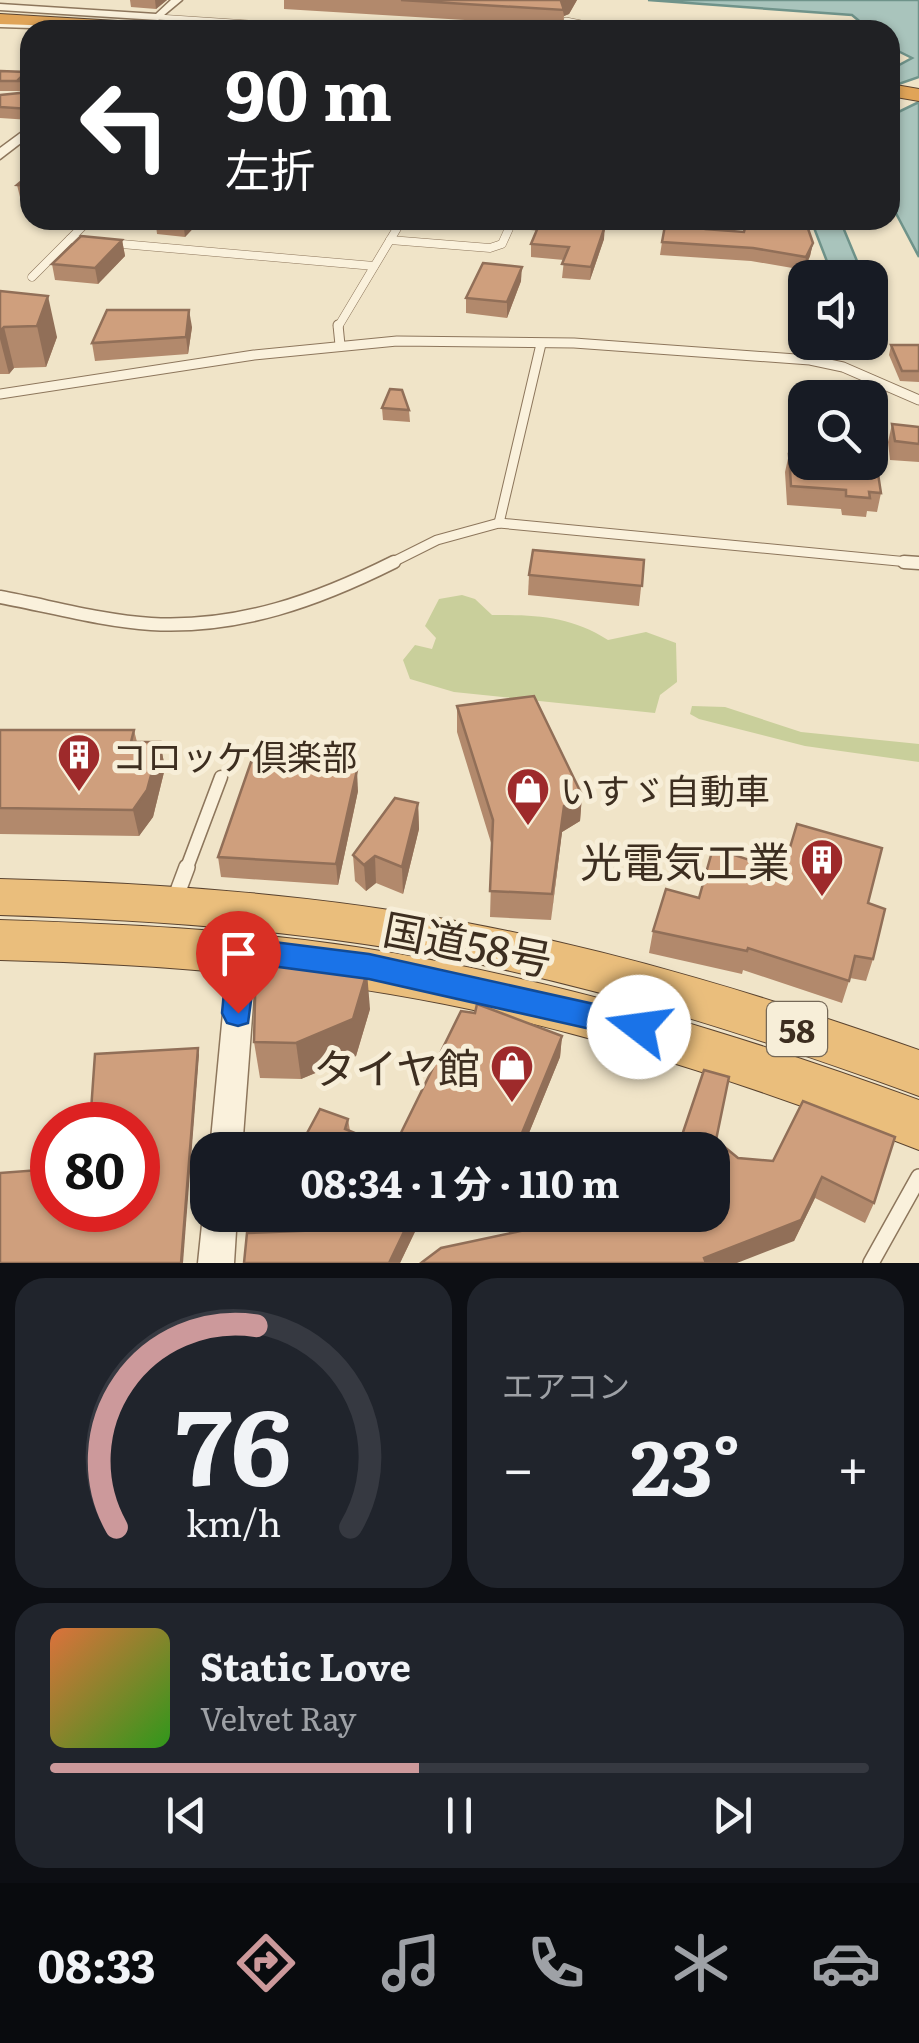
<!DOCTYPE html>
<html lang="ja">
<head>
<meta charset="utf-8">
<style>
	body { margin:0; font-family:Literata,"Noto Sans JP",serif; background:#20242c; color:#f1f3f6; height:100vh; display:flex; flex-direction:column; font-size:38px; white-space:nowrap }
	* { box-sizing:border-box; margin:0 }
	p { font-size:32px; color:#9ea1a6 }
	.icon { flex:none; width:55px; height:55px; fill:none; stroke:currentColor; stroke-width:2; stroke-linecap:round; stroke-linejoin:round }
	.map { position:relative; height:1263px; overflow:hidden }
	.drawer { display:flex; flex-direction:column; gap:15px; padding:15px; background:#0d0f14; flex:1 }
	.drawer>* { flex:none }
	.guide { position:absolute; left:20px; top:20px; width:880px; height:210px; border-radius:30px; box-shadow:0 2px 8px #0004; background:#202124; color:#fff; overflow:hidden }
	.tools { position:absolute; left:788px; top:260px; display:grid; gap:20px }
	.tools a { display:grid; place-items:center; width:100px; height:100px; border-radius:20px; background:#171b24; box-shadow:0 2px 8px #0004; font-size:50px }
	.speed { position:absolute; left:30px; top:1102px; display:flex; gap:20px; font-size:50px; font-weight:700; text-align:center }
	.speed>* { display:grid; place-content:center; width:130px; height:130px; border-radius:50%; background:#171b24; box-shadow:0 2px 8px #0004; line-height:1 }
	.speed .limit { border:15px solid #d22; background:#fff; color:#111 }
	.pin { position:absolute; display:grid; place-items:center; width:85px; height:85px; color:#fff; margin:-102px -42px; border-radius:50% 50% 50% 0; rotate:-45deg; box-shadow:0 0 10px #0007 }
	.pin .icon { rotate:45deg }
	.me { position:absolute; width:110px; margin:-55px; rotate:285deg; stroke-linejoin:round; filter:drop-shadow(0 0 8px #0008) }
	.turn { display:flex; align-items:center; gap:35px; height:210px; padding:0 40px; font-size:45px }
	.turn .icon { width:130px; height:130px; stroke-width:2.5 }
	.turn b { display:block; font-size:70px; line-height:85px }
	.big { font-size:75px; font-weight:700; line-height:1.1 }
	.drawer .widget { flex:1; display:flex; flex-direction:column; justify-content:center; gap:15px; min-width:0; padding:0 35px; border-radius:30px; background:#20242c }
	.drawer .dial { align-items:center; gap:0 }
	.dial svg { height:260px; overflow:visible; fill:none; stroke:#363941; stroke-width:7; stroke-linecap:round; text-anchor:middle }
	.dial text { fill:#f1f3f6; stroke:none }
	.song { display:flex; align-items:center; gap:30px }
	.cover { width:120px; height:120px; border-radius:15px; background:linear-gradient(135deg,hsl(20 70% 55%),hsl(110 70% 35%)) }
	.played { height:10px; border-radius:5px; background:linear-gradient(90deg,#cc999b 45%,#363941 45%) }
	.keys { display:flex; justify-content:space-around; direction:ltr }
	.heat { display:flex; justify-content:space-between; align-items:center; font-size:55px; direction:ltr }
	.drawer .tiles { flex:1; display:grid; gap:15px; grid-template-columns:1fr 1fr }
	.widget:last-child { grid-column:span 2 }
	.trip { position:absolute; left:190px; top:1132px; width:540px; height:100px; border-radius:30px; background:#171b24; box-shadow:0 2px 8px #0004; font-weight:700; line-height:100px; text-align:center }
	.dock { display:flex; height:160px; justify-content:space-around; align-items:center; background:#090b0e; color:#9ea1a6 }
	.dock .icon { width:70px; height:70px }
	.dock .active { color:#cc999b }
	.dock b { font-size:45px; color:#f1f3f6 }
	.map>svg:first-child { display:block }
	.green { fill:#c9cf9b }
	.water { fill:#a9c4bc; stroke:#6f938a; stroke-width:2.5 }
	.lines { fill:none; stroke-linecap:round; stroke-linejoin:round }
	.service-far4-casing { stroke:#8d765c; stroke-width:6 }
	.service-far3-casing { stroke:#8d765c; stroke-width:9 }
	.service-far2-casing { stroke:#8d765c; stroke-width:11 }
	.service-far1-casing { stroke:#8d765c; stroke-width:15 }
	.service-casing { stroke:#8d765c; stroke-width:18 }
	.minor-casing { stroke:#8d765c; stroke-width:3 }
	.trunk-casing { stroke:#5b4430; stroke-width:2 }
	.motorway-casing { stroke:#5b4430; stroke-width:2 }
	.service-far4 { stroke:#faf1dc; stroke-width:5 }
	.service-far3 { stroke:#faf1dc; stroke-width:8 }
	.service-far2 { stroke:#faf1dc; stroke-width:9 }
	.service-far1 { stroke:#faf1dc; stroke-width:12 }
	.service { stroke:#faf1dc; stroke-width:15 }
	.minor { fill:#faf1dc; fill-rule:evenodd }
	.trunk { fill:#eabe7c; fill-rule:evenodd }
	.motorway { fill:#e0a458; fill-rule:evenodd }
	.wall { fill:#b2896c }
	.shaded-wall { fill:#916f58 }
	.building { fill:#cf9f7d; stroke:#916f58; stroke-width:2.5 }
	.route { fill:#1a73e8; stroke:#114b97; stroke-width:2.5 }
	.labels { text-anchor:middle; dominant-baseline:central; stroke-width:10; stroke-linejoin:round; paint-order:stroke }
	.shield { fill:#f7eed8; stroke:#756857; stroke-width:2.5 }
	.shield-label { font-size:32px; font-weight:bold; fill:#3d2e20 }
	.poi-label { font-size:35px; fill:#3d2e20; stroke:#f7eed8; text-anchor:start }
	.near-poi-label { font-size:42px; fill:#3d2e20; stroke:#f7eed8; text-anchor:end }
	.near-street-label { font-size:42px; fill:#3d2e20; stroke:#f7eed8 }
</style>
</head>
<body>
<div class="map">
<svg width="919" height="1263" viewBox="0 0 919 1263">
	<rect width="100%" height="100%" fill="#f0e4c8"/>
	<g class="green">
		<path d="M462,595L475,599L492,615C536,615 570,616 608,640L646,632L676,643L677,682L660,695L655,713L454,692L410,679L403,660L415,645L432,649L436,638L425,626L439,599Z"/>
		<path d="M692,706L725,707L801,732L919,744V762L805,746L699,719L690,714Z"/>
	</g>
	<g class="water">
		<path d="M648,0H919V77L890,87V70L912,58L890,47V30H870L852,15Z"/>
		<path d="M919,102V257L890,202V116Z"/>
		<path d="M811,220H840L857,261L847,277H814L828,264Z"/>
	</g>
	<g class="lines">
		<g class="service-far4-casing">
			<g id="service-far4">
				<path d="M158,17L357,30"/>
				<path d="M566,20L591,25L588,30"/>
				<path d="M347,23L471,30"/>
			</g>
		</g>
		<g class="service-far3-casing">
			<g id="service-far3">
				<path d="M70,239L89,220"/>
				<path d="M390,240L490,248L502,244L511,224L551,227"/>
				<path d="M110,243L374,266"/>
				<path d="M32,277L70,239L91,241"/>
				<path d="M338,327L402,220"/>
			</g>
		</g>
		<g class="service-far2-casing">
			<g id="service-far2">
				<path d="M338,325L340,345"/>
				<path d="M0,394L254,355L397,341L574,343L810,360L843,367L919,400"/>
				<path d="M499,523L541,344"/>
				<path d="M389,564L437,540L499,523L919,563"/>
			</g>
		</g>
		<g class="service-far1-casing">
			<g id="service-far1">
				<path d="M904,562L919,563"/>
				<path d="M0,597C49,606 102,621 151,624C239,629 318,600 394,562"/>
				<path d="M186,870L221,777"/>
			</g>
		</g>
		<g class="service-casing">
			<g id="service">
				<path d="M175,899L187,867"/>
				<path d="M871,1263L919,1177"/>
			</g>
		</g>
		<g class="minor-casing">
			<g id="minor">
				<path d="M171,0H182L158,20L0,10V4L156,14Z"/>
				<path d="M0,21L89,27L94,30L0,27Z"/>
				<path d="M30,126V136L0,159V148Z"/>
				<path d="M253,896L263,899L267,907L257,950L242,1150H210L229,950L243,899Z"/>
				<path d="M208,1204V1215H237L234,1263H198L203,1215Z"/>
			</g>
		</g>
		<g class="trunk-casing">
			<g id="trunk">
				<path d="M0,879C157,883 313,894 467,923C622,952 771,998 919,1050V1096C771,1042 623,993 468,962C313,931 157,920 0,915Z"/>
				<path d="M0,920C119,924 238,929 356,947C550,977 735,1033 919,1100V1150C772,1093 624,1042 469,1009C314,976 158,964 0,960Z"/>
			</g>
		</g>
		<g class="motorway-casing">
			<g id="motorway">
				<path d="M0,14L168,24L177,30L0,24Z"/>
				<path d="M890,84L919,89V101L890,96Z"/>
			</g>
		</g>
		<use href="#service-far4" class="service-far4"/>
		<use href="#service-far3" class="service-far3"/>
		<use href="#service-far2" class="service-far2"/>
		<use href="#service-far1" class="service-far1"/>
		<use href="#service" class="service"/>
		<use href="#minor" class="minor"/>
		<use href="#trunk" class="trunk"/>
		<use href="#motorway" class="motorway"/>
	</g>
	<g class="wall">
		<path d="M130,0H167L156,9L131,7Z"/>
		<path d="M284,0H577L569,14L564,16L563,26L284,9Z"/>
		<path d="M0,71L26,72L28,80H30V91H0Z"/>
		<path d="M30,92V120L0,118V95Z"/>
		<path d="M30,174V202L21,201L17,185Z"/>
		<path d="M106,220H201L185,237L157,234L156,225Z"/>
		<path d="M597,225L604,239L590,280L562,278L564,260L531,257V244Z"/>
		<path d="M708,229L813,243L810,256L804,270L751,261L660,255L662,242Z"/>
		<path d="M122,240L125,256L98,284L55,280L52,264Z"/>
		<path d="M521,281L507,318L466,313V298Z"/>
		<path d="M0,291L57,337L46,367L14,368L9,374H0Z"/>
		<path d="M192,327L188,354L95,361L92,343Z"/>
		<path d="M891,345H919V382L900,381L889,355Z"/>
		<path d="M382,408L409,410L410,422L383,420Z"/>
		<path d="M892,424L919,427V462L890,460L888,442Z"/>
		<path d="M789,454L881,493L877,512L867,511L866,517L842,515L841,509L787,505L785,472Z"/>
		<path d="M644,560L639,606L528,595L529,575Z"/>
		<path d="M457,706L582,795L580,821L562,832L551,920L490,917L492,846L457,732Z"/>
		<path d="M0,730H134L137,742H160L165,768L153,817L139,836L0,834Z"/>
		<path d="M358,791L338,885L221,877L218,857Z"/>
		<path d="M418,803L419,829L403,894L376,883L366,891L355,881L353,855Z"/>
		<path d="M699,898L868,903L873,959L866,981L850,978L842,1003L743,970L742,974L649,953L653,931Z"/>
		<path d="M370,1009L356,1056L301,1079L260,1078L254,1042Z"/>
		<path d="M562,1036L560,1057L522,1150H298L348,1119L350,1131L393,1149Z"/>
		<path d="M803,1101L874,1203L865,1223L815,1198L794,1241L575,1225L712,1215L716,1140L738,1158L773,1161Z"/>
		<path d="M270,1215H423L400,1263L286,1232L271,1225Z"/>
	</g>
	<g class="shaded-wall">
		<path d="M155,0H167L156,9Z"/>
		<path d="M565,0H577L569,14L564,16L561,1Z"/>
		<path d="M183,220H201L185,237Z"/>
		<path d="M605,226L604,239L590,280L591,267Z"/>
		<path d="M122,240L125,256L98,284L95,268Z"/>
		<path d="M813,243L810,256L804,270L806,257Z"/>
		<path d="M522,267L521,281L507,318V302Z"/>
		<path d="M48,296L57,337L46,367L37,326Z"/>
		<path d="M189,310L192,327L188,354L186,337Z"/>
		<path d="M4,327L14,368L9,374L0,339V331Z"/>
		<path d="M160,742L165,768L153,817L139,836L133,810Z"/>
		<path d="M357,770L358,791L338,885L336,864Z"/>
		<path d="M582,795L580,821L562,832L551,920L564,806Z"/>
		<path d="M418,803L419,829L403,894L402,867Z"/>
		<path d="M375,856L376,883L366,891L364,865Z"/>
		<path d="M367,972L370,1009L356,1056L301,1079L296,1043Z"/>
		<path d="M562,1036L560,1057L522,1150H515Z"/>
		<path d="M198,1048L199,1055L183,1263H181Z"/>
		<path d="M822,1177L815,1198L794,1241L737,1263H702L704,1258Z"/>
		<path d="M412,1215H423L400,1263H389Z"/>
	</g>
	<g class="building">
		<path d="M401,0H565L561,1L564,10Z"/>
		<path d="M0,71L26,72L18,80H30V87L28,81H0Z"/>
		<path d="M30,92V109L0,107V95Z"/>
		<path d="M30,174V186L17,185Z"/>
		<path d="M541,220L583,223L591,220H597L595,225L605,226L591,267L562,264L569,247L531,244Z"/>
		<path d="M666,220H708L706,229L744,232L747,220H805L813,243L806,257L753,248L662,242Z"/>
		<path d="M81,236L122,240L95,268L52,264Z"/>
		<path d="M483,263L522,267L507,302L466,298Z"/>
		<path d="M0,291L48,296L37,326L4,327L0,331Z"/>
		<path d="M107,310H189L186,337L92,343Z"/>
		<path d="M891,345H919V371H902Z"/>
		<path d="M390,389L402,390L409,410L382,408Z"/>
		<path d="M892,424L919,427V444L895,441Z"/>
		<path d="M870,447L874,448L881,493L869,492L870,498L846,496V490L791,486L789,454L805,455V462H870Z"/>
		<path d="M533,550L644,560L642,586L529,575Z"/>
		<path d="M534,696L582,795L564,806L552,894L490,891L493,820L457,706Z"/>
		<path d="M0,730H134L131,742H160L147,790L133,810L0,808Z"/>
		<path d="M251,762L357,770L336,864L218,857Z"/>
		<path d="M395,798L418,803L402,867L375,856L364,865L353,855Z"/>
		<path d="M797,824L882,848L868,903L885,909L873,959L855,956L849,981L748,948L747,951L653,931L666,889L699,898L713,848L783,871Z"/>
		<path d="M256,957L367,972L353,1019L296,1043L254,1042Z"/>
		<path d="M477,1004L562,1036L515,1150H480L449,1140L444,1150H298L320,1109L348,1119L345,1129L393,1149L461,1011L475,1013Z"/>
		<path d="M198,1048L181,1263H0V1173L52,1169V1210H138V1125H90L95,1054Z"/>
		<path d="M704,1070L729,1077L716,1140L738,1158L773,1161L803,1101L895,1137L874,1203L822,1177L801,1220L704,1258L706,1263H421L441,1248L553,1224L575,1225L580,1215H712V1150H677Z"/>
		<path d="M291,1215H412L389,1263H244L247,1233L324,1230Z"/>
	</g>
	<path class="route" d="M243,938L369,954L639,1014L650,1018L654,1027L650,1036L639,1040L369,979L256,964L248,1023L238,1026L227,1023L222,1013L228,950L232,942Z"/>
	<defs>
		<g id="building-pin" transform="scale(2.25)"><path d="M0 17L-7.5 6A9.5 9.5 0 1 1 7.5 6Z" fill="#9e2a2b" stroke="#f7eed8"/><path d="M-4-6H4V6H1V3H-1V6H-4ZM-2.5-4.3h1.7v1.8h-1.7ZM.8-4.3h1.7v1.8H.8ZM-2.5-1h1.7V.8h-1.7ZM.8-1h1.7V.8H.8Z" fill="#fff"/></g>
		<g id="shop-pin" transform="scale(2.25)"><path d="M0 17L-7.5 6A9.5 9.5 0 1 1 7.5 6Z" fill="#9e2a2b" stroke="#f7eed8"/><path d="M-5-2.5h2.3a2.7 3.5 0 0 1 5.4 0H5L5.5 6h-11ZM-1.5-2.5h3a1.5 2.3 0 0 0-3 0Z" fill="#fff"/></g>
	</defs>
	<g fill-rule="evenodd">
		<use href="#building-pin" x="79" y="755"/>
		<use href="#shop-pin" x="528" y="789"/>
		<use href="#building-pin" x="822" y="860"/>
		<use href="#shop-pin" x="512" y="1066"/>
	</g>
	<g class="labels">
		<rect class="shield" x="767" y="1002" width="60" height="54" rx="8"/>
		<g class="shield-label">
			<text x="797" y="1029">58</text>
		</g>
		<g class="poi-label">
			<text x="112" y="755">コロッケ倶楽部</text>
			<text x="560" y="789">いすゞ自動車</text>
		</g>
		<g class="near-poi-label">
			<text x="790" y="860">光電気工業</text>
			<text x="480" y="1066">タイヤ館</text>
		</g>
		<g class="near-street-label">
			<text transform="translate(468 942) rotate(11)">国道58号</text>
		</g>
	</g>
</svg>
<div class="tools">
<a><svg class="icon" aria-label="sound" viewBox="0 0 24 24"><path d="M4 9h4l5-4v14l-5-4H4zM17 9q2 3 0 6"/></svg></a>
<a><svg class="icon" aria-label="search" viewBox="0 0 24 24"><circle cx="10" cy="10" r="6"/><path d="M15 15l6 6"/></svg></a>
</div>
<div class="speed"><div class="limit">80</div></div>
<div class="pin" style="left:238px;top:1013px;background:#d93025"><svg class="icon" aria-label="arrive" viewBox="0 0 24 24"><path d="M6 21V4h12l-3 4 3 4H6"/></svg></div>
<svg class="me" style="left:639px;top:1027px" viewBox="-20 -20 40 40"><circle r="19" fill="#fff"/><path d="M0-13L10 11 0 6-10 11z" fill="#1a73e8"/></svg>
<div class="trip">08:34 · 1 分 · 110 m</div>
<div class="guide">
<div class="turn"><svg class="icon" aria-label="left" viewBox="0 0 24 24"><path d="M17 20v-9H6M10 6l-5 5 5 5"/></svg><div><b>90 m</b>左折</div></div>
</div>
</div>
<section class="drawer">
<div class="tiles">
<div class="widget dial"><svg viewBox="0 0 100 80">
<path d="M14 69A42 42 0 1 1 86 69"/>
<path d="M14 69A42 42 0 0 1 57 7" stroke="#cc999b"/>
<text x="50" y="56" font-size="32" font-weight="700">76</text>
<text x="50" y="72" font-size="11">km/h</text>
</svg></div>
<div class="widget"><p>エアコン</p>
<div class="heat"><a>−</a><b class="big">23°</b><a>+</a></div>
</div>
<div class="widget">
<div class="song"><i class="cover"></i><div><b>Static Love</b><p>Velvet Ray</p></div></div>
<div class="played"></div>
<div class="keys"><svg class="icon" aria-label="previous" viewBox="0 0 24 24"><path d="M18 5L8 12l10 7zM5 5v14"/></svg><svg class="icon" aria-label="pause" viewBox="0 0 24 24"><path d="M8 5v14M16 5v14"/></svg><svg class="icon" aria-label="next" viewBox="0 0 24 24"><path d="M6 5l10 7-10 7zM19 5v14"/></svg></div>
</div>
</div>
</section>
<nav class="dock">
<b>08:33</b>
<svg class="icon active" aria-label="directions" viewBox="0 0 24 24"><path d="M12 3l9 9-9 9-9-9zM9 14v-3h6M13 9l2 2-2 2"/></svg>
<svg class="icon" aria-label="music" viewBox="0 0 24 24"><path d="M9 18V5l10-2v13"/><circle cx="6" cy="18" r="3"/><circle cx="16" cy="16" r="3"/></svg>
<svg class="icon" aria-label="phone" viewBox="0 0 24 24"><path d="M5 4h4l2 5-3 2q2 4 5 5l2-3 5 2v4C11 20 4 13 5 4z"/></svg>
<svg class="icon" aria-label="climate" viewBox="0 0 24 24"><path d="M12 3v18M4 7l16 10M4 17L20 7"/></svg>
<svg class="icon" aria-label="car" viewBox="0 0 24 24"><path d="M5 17H2v-5l4-1 3-4h7l3 4 3 1v5h-3M9 17h6M6 11h13"/><circle cx="7" cy="17" r="2"/><circle cx="17" cy="17" r="2"/></svg>
</nav>
</body>
</html>
